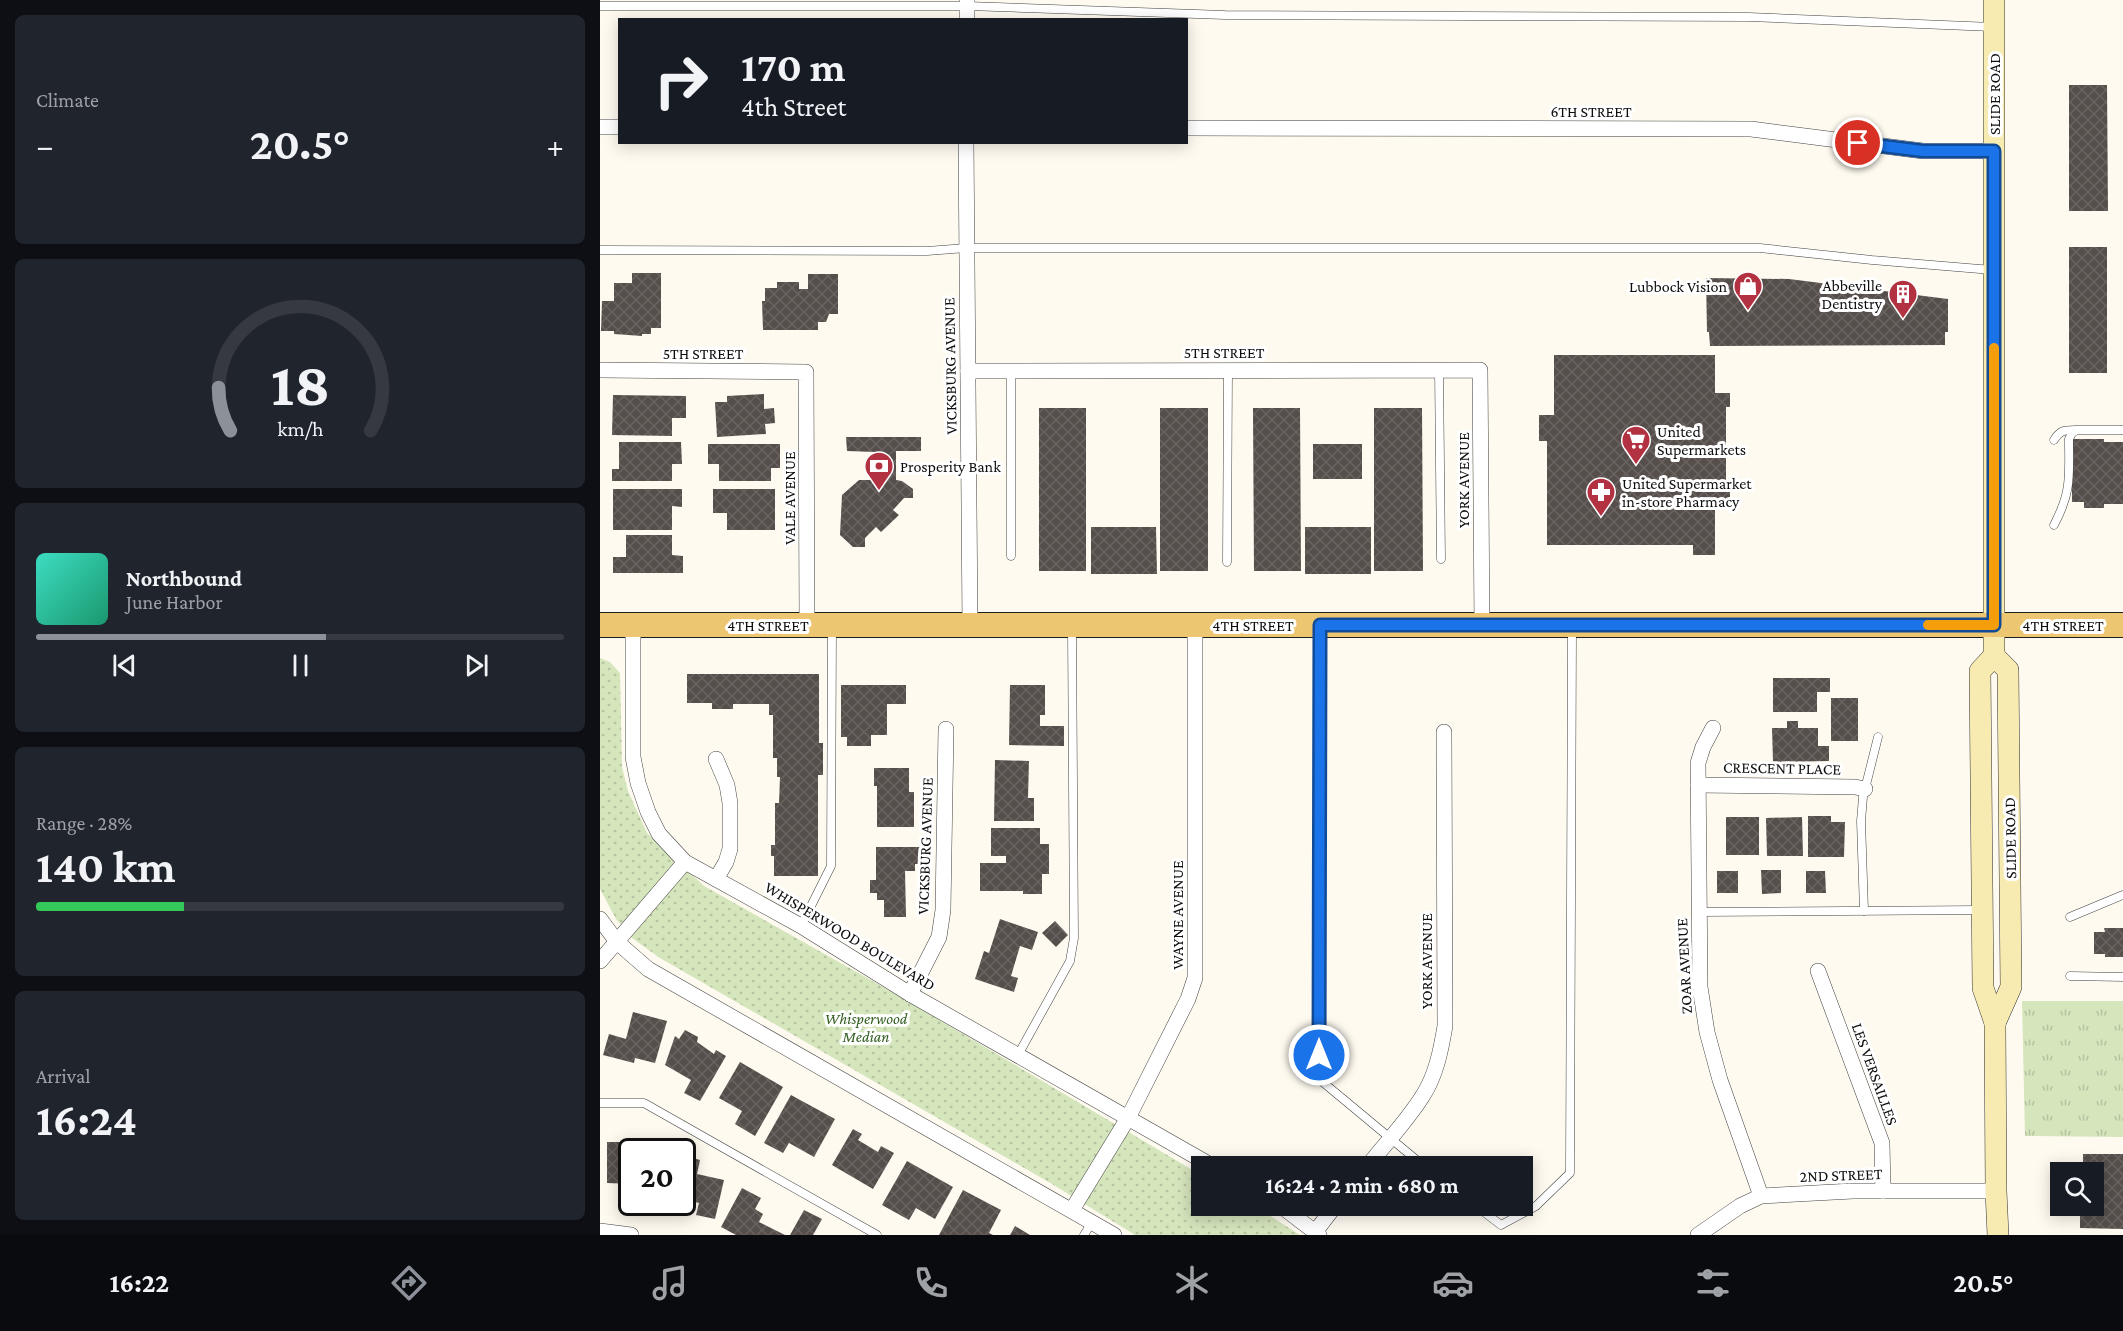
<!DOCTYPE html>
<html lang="en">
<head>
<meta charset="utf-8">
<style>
	body { margin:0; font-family:"Crimson Pro",serif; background:#20242c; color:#f1f3f6; height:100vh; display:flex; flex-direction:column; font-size:22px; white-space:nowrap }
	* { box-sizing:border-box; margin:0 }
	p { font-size:20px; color:#9ea1a6 }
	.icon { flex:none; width:33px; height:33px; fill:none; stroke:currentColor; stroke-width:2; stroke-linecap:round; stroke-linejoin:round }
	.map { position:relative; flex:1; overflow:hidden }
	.sheet { display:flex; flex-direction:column; gap:15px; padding:15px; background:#0d0f14; width:600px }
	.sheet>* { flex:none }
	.top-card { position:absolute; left:18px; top:18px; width:570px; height:126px; border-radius:0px; box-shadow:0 3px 15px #0003; background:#171b24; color:#f1f3f6; overflow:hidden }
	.buttons { position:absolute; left:1450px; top:1162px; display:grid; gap:12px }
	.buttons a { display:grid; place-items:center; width:54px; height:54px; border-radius:0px; background:#171b24; box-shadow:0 3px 15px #0003; font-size:30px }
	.speed { position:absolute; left:18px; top:1138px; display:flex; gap:12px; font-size:30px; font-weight:700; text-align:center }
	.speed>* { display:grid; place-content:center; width:78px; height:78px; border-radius:50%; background:#171b24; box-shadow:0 3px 15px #0003; line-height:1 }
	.speed .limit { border:3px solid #111; border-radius:9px; background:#fff; color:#111 }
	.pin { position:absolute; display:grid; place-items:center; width:51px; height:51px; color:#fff; margin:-26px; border:3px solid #fff; border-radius:50%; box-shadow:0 2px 6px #0007 }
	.me { position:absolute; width:66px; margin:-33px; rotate:0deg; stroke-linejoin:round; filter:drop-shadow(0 0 4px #0008) }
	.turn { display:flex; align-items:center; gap:21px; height:126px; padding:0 24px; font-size:27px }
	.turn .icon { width:78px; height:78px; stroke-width:2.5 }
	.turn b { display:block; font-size:42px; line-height:51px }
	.big { font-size:45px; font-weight:700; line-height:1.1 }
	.sheet .widget { flex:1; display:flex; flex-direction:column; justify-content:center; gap:9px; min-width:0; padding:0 21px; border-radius:9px; background:#20242c }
	.sheet .dial { align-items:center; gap:0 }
	.dial svg { height:156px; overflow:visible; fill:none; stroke:#363941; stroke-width:7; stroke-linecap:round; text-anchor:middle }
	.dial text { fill:#f1f3f6; stroke:none }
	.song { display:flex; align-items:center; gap:18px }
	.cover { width:72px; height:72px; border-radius:9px; background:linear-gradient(135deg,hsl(170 70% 55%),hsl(160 70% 35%)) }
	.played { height:6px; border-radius:3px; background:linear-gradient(90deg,#8c9099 55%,#363941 55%) }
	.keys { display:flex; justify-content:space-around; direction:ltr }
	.heat { display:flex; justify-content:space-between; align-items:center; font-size:33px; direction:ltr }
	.charge { height:9px; border-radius:4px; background:linear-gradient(90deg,#34c759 28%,#363941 0) }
	.trip { position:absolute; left:591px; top:1156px; width:342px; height:60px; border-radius:0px; background:#171b24; box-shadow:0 3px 15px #0003; font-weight:700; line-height:60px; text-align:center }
	.tab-bar { display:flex; height:96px; justify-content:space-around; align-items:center; background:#090b0e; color:#9ea1a6 }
	.tab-bar .icon { width:42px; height:42px }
	.tab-bar .on { color:#8c9099 }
	.tab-bar b { font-size:27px; color:#f1f3f6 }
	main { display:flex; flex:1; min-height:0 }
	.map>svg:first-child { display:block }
	.grass { fill:url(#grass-tufts) }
	.park { fill:url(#park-dots) }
	.building { fill:url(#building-cross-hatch) }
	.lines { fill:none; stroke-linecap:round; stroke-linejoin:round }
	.lane-casing { stroke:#414141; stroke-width:9 }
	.street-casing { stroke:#414141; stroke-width:16 }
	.secondary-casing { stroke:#303030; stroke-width:22 }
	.primary-casing { stroke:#1f1f1f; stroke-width:26 }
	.lane { stroke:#fff; stroke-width:8 }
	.street { stroke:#fff; stroke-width:15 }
	.secondary { stroke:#f8ebb1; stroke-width:21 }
	.primary { stroke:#ecc671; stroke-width:24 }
	.route-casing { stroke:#114b97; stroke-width:15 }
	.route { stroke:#1a73e8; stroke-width:10 }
	.slow { stroke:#f59e0b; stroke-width:10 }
	.labels { text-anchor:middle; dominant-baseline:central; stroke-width:6; stroke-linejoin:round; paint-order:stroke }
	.street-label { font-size:16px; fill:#0e0e0e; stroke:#fff }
	.poi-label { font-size:16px; fill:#0e0e0e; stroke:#fff; text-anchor:start }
	.park-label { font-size:16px; font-style:italic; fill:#346024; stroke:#fff }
</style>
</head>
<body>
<main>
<section class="sheet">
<div class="widget"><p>Climate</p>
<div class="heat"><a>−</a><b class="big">20.5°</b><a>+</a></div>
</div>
<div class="widget dial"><svg viewBox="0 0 100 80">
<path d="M14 69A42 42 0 1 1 86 69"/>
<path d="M14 69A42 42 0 0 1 8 47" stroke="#8c9099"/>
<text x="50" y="56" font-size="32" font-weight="700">18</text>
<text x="50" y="72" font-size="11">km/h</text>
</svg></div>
<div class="widget">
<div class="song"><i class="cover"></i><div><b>Northbound</b><p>June Harbor</p></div></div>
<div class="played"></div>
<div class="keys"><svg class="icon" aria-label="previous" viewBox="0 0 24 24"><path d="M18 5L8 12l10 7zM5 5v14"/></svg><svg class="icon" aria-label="pause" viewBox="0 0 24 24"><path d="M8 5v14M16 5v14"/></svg><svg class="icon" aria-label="next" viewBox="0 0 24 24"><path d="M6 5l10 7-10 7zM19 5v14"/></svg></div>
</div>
<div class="widget"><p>Range · 28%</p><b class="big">140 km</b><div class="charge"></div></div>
<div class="widget"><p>Arrival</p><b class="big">16:24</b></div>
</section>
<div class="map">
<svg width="1523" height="1235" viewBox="0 0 1523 1235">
	<defs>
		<pattern id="grass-tufts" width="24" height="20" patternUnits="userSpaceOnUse" patternTransform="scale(1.5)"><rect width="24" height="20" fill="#d5e5bc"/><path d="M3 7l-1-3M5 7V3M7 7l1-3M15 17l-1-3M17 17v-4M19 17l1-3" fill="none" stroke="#b6c3a0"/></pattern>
		<pattern id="park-dots" width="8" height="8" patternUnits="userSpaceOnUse" patternTransform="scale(1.5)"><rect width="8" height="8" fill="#d5e5bc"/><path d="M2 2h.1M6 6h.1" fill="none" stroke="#b6c3a0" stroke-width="1.8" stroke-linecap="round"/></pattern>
		<pattern id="building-cross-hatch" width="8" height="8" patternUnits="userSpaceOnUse" patternTransform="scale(1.5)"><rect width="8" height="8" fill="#564e4b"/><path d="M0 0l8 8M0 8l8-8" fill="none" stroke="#696361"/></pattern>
	</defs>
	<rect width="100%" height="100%" fill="#fefaf0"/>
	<path class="grass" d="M1422,1001H1523V1137L1425,1136Z"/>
	<path class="park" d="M0,658L10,662L20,673L22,767L28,791L47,833L104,886L292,992L601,1175L602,1206H655L700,1235H535L452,1184L60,958L32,938L16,919L0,889Z"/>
	<g class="building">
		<path d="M1469,85H1507L1508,211H1469Z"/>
		<rect x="1469" y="247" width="38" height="126"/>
		<path d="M32,273H61V328H51V334H42V336L14,334V331H1L2,301H14V283H32Z"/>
		<path d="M208,274H238V314H229L226,322H218V330H163L162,301H165V288H177V282H199V289H208Z"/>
		<path d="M1106,278L1189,279L1348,299V332H1345V345L1110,346L1109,332H1107Z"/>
		<path d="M954,355H1115V393H1130V407H1126V489H1130V502H1115V555H1093V545H947V441H939V415H954Z"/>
		<path d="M164,394V409L174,408L175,423L165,424L166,434L117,437L115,402H127V396Z"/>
		<path d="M13,395L86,396V418H72V436L12,435Z"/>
		<rect x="439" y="408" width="47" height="163"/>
		<rect x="560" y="408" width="48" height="163"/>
		<path d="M653,408H700L701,571H654Z"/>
		<path d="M774,408H822L823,571H774Z"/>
		<path d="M246,437H321V451H296V480L302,481L313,489V498H304L293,510L299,515L281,532L276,527L265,538V547H253L240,535L242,495L259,480H275V452L247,451Z"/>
		<path d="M1472,439H1504V442H1523V504H1504V508H1484V502H1472Z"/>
		<path d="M19,442H81L82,464H72V481H12V469H19Z"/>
		<path d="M108,444H180V468H171V481H119V464H108Z"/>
		<rect x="713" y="444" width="49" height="35"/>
		<path d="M13,489H82V507L72,506V530H13Z"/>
		<path d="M113,489H175V530H127V513H113Z"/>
		<path d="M491,527H556L557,574H491Z"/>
		<rect x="705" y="527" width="66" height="47"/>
		<path d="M26,535H72V555L83,556V573H13V557H26Z"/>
		<path d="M87,674H219V743H223V775H218V876H174V856H171V845H175V803H179L180,777H177V758H173V715H169V704H133V709H112V703H87Z"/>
		<path d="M1173,678H1230V692H1217V712H1173Z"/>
		<path d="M241,685H306V704H287V735H271V746H247V737H241Z"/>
		<path d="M410,685H445V715H440V726H464V746L409,745Z"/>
		<rect x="1231" y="698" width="27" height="43"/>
		<path d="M1187,721H1198V728H1218V746H1229V761L1173,762L1172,728H1187Z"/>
		<path d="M395,760L429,761L428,798H434V821H394Z"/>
		<path d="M274,768H309V792H314V827H277V786H274Z"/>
		<path d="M1208,816H1231V822H1245L1244,857H1208Z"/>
		<rect x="1126" y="817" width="33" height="38"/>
		<path d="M1202,817L1203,856H1167L1166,818Z"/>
		<path d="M391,828H440V844H449V874H442V894H423V891H380V863H406V856H391Z"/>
		<path d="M276,847H326V864H315V871H305L306,917H284V900H277V893H270V880H276Z"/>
		<path d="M1161,870H1181V893L1162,894Z"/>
		<rect x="1117" y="871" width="21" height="22"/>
		<path d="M1206,871H1225L1226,893H1206Z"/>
		<path d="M400,919L438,932L432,950L420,946L411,976L418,978L414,992L375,979L384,951L389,953Z"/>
		<path d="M455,921L468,935L456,947L442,933Z"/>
		<path d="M1504,928H1523V957H1505V954H1494V932H1505Z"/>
		<path d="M33,1012L67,1021L55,1063L35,1058L34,1063L3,1055L9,1034L26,1039Z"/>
		<path d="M85,1030L98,1037L97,1042L114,1054L116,1050L126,1056L100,1101L84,1093L91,1080L65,1065L75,1036L79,1039Z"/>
		<path d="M140,1062L183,1087L155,1136L135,1124L142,1111L119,1098Z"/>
		<path d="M191,1095L235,1119L214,1157L189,1143L183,1153L164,1143Z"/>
		<path d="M253,1129L262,1134L258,1140L278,1152L281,1146L294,1153L273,1189L232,1165Z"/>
		<path d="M7,1142H21L20,1154H32V1184L7,1183Z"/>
		<path d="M41,1147L56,1148V1152H41Z"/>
		<path d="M1483,1154H1523V1229L1480,1228V1216H1476V1206H1494V1173H1483Z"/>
		<path d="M82,1155L100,1160L97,1174L124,1180L115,1219L96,1215L99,1203L82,1199Z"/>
		<path d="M307,1161L353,1187L335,1219L316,1208L309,1220L282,1205Z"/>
		<path d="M142,1188L161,1198L155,1209L163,1214L159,1222L185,1235H136L121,1227Z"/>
		<path d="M363,1190L401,1210L389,1233L393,1235H339Z"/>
		<path d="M204,1210L222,1219L213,1235H190Z"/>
		<path d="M415,1226L430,1235H410Z"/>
	</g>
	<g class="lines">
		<g class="lane-casing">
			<g id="lane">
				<path d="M0,6H367L625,15L1149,17L1393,27"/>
				<path d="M0,250L327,251L366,248H1160L1272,260L1392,270"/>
				<path d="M411,370V556"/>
				<path d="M839,370L841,559"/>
				<path d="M1454,440C1460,430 1465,430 1475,430"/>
				<path d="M1454,525C1472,491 1469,476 1469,439L1472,433L1477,430H1523"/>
				<path d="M627,562L628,370"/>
				<path d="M720,629L719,1079L825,1167"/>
				<path d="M1264,911L1261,821L1263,797L1278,737"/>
				<path d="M1099,912L1380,910"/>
				<path d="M1470,917L1523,895"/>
				<path d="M201,926L231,866L232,627"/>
				<path d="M1470,976L1523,977"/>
				<path d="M418,1055L470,961L474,938L472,629"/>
				<path d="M0,1103H44L277,1235"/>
				<path d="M876,1206L901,1225L936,1206L970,1173L972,629"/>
				<path d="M484,1235L492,1222"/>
			</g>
		</g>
		<g class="street-casing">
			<g id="street">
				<path d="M367,20V0"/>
				<path d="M0,127H20"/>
				<path d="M586,128L1151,129L1323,151H1394"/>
				<path d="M366,142L370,625"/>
				<path d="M0,370L206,372L207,625"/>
				<path d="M368,371L880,370L882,625"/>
				<path d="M33,625V757L38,783L48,812L59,834L85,862L201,926L310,994L614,1167"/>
				<path d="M1113,728L1103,747L1098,763L1100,987L1107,1032L1120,1080L1161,1196"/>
				<path d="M116,759L127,785L130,803V849L126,862L116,879"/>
				<path d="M1098,785L1255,787L1265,789"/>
				<path d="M0,919L17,942L48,969L514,1235"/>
				<path d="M0,961L85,862"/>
				<path d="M1218,971L1282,1143L1283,1191"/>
				<path d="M310,994L339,937L343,910L346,729"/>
				<path d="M767,1167C785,1144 806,1122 822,1097C836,1076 841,1050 845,1026L844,732"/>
				<path d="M681,1206L719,1235"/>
				<path d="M472,1210L528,1118L588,999L595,978V626"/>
				<path d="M0,1231L31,1235"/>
				<path d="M715,1232L735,1206"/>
				<path d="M1098,1235L1140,1206L1161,1196L1253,1191H1396"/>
			</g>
		</g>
		<g class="secondary-casing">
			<g id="secondary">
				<path d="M1394,0V656L1380,671L1383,988L1395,1023L1396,1191L1398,1235"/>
				<path d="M1394,656L1408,670L1411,987L1395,1023"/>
			</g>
		</g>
		<g class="primary-casing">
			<path id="primary" d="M0,625H1523"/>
		</g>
		<use href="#lane" class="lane"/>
		<use href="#street" class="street"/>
		<use href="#secondary" class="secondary"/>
		<use href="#primary" class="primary"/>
	</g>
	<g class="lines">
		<g class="route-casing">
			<path id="route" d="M719,1055L720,625H1394V151H1323L1258,143"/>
		</g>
		<use href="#route" class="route"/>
		<path class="slow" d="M1328,625H1394V348"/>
	</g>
	<defs>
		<g id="shop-pin" transform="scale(1.5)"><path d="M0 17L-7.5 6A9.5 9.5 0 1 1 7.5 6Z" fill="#b23241" stroke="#fff"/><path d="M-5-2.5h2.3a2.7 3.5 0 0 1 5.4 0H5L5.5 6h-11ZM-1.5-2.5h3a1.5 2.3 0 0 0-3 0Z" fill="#fff"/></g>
		<g id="building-pin" transform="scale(1.5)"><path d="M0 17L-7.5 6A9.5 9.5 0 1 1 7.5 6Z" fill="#b23241" stroke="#fff"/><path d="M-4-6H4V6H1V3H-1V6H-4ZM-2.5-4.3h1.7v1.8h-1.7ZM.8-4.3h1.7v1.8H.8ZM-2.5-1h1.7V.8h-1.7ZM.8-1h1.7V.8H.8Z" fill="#fff"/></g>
		<g id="supermarket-pin" transform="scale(1.5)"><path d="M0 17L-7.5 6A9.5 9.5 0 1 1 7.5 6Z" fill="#b23241" stroke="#fff"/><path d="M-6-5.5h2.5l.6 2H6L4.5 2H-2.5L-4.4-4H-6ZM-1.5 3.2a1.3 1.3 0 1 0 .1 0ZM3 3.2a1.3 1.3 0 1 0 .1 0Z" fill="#fff"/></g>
		<g id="bank-pin" transform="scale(1.5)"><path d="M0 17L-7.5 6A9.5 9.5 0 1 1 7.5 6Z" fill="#b23241" stroke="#fff"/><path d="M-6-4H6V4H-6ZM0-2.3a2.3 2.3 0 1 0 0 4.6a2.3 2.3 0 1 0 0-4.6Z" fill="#fff"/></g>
		<g id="pharmacy-pin" transform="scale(1.5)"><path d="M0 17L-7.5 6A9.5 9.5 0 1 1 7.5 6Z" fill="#b23241" stroke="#fff"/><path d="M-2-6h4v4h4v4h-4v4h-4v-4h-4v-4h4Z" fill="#fff"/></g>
	</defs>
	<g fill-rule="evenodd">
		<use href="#shop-pin" x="1148" y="286"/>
		<use href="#building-pin" x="1303" y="294"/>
		<use href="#supermarket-pin" x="1036" y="440"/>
		<use href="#bank-pin" x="279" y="466"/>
		<use href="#pharmacy-pin" x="1001" y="492"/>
	</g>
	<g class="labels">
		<g class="street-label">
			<text transform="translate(1394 94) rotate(-90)">SLIDE ROAD</text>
			<text x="991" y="111">6TH STREET</text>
			<text x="624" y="352">5TH STREET</text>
			<text x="103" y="353">5TH STREET</text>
			<text transform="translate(350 366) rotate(-91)">VICKSBURG AVENUE</text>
			<text transform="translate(863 480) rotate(-90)">YORK AVENUE</text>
			<text transform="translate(189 498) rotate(-90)">VALE AVENUE</text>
			<text x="168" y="625">4TH STREET</text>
			<text x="653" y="625">4TH STREET</text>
			<text x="1463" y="625">4TH STREET</text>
			<text transform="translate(1182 768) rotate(1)">CRESCENT PLACE</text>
			<text transform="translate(1410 838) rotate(-91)">SLIDE ROAD</text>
			<text transform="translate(325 846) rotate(-88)">VICKSBURG AVENUE</text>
			<text transform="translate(577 915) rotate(-90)">WAYNE AVENUE</text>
			<text transform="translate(250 936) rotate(31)">WHISPERWOOD BOULEVARD</text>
			<text transform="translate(826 961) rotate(-90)">YORK AVENUE</text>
			<text transform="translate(1084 966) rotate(-93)">ZOAR AVENUE</text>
			<text transform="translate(1275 1074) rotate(70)">LES VERSAILLES</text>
			<text transform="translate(1241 1175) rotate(-2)">2ND STREET</text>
		</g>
		<g class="poi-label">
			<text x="1282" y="285" text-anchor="end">Abbeville<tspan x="1282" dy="18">Dentistry</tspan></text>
			<text x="1127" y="286" text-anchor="end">Lubbock Vision</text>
			<text x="1057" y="431">United<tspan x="1057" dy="18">Supermarkets</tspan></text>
			<text x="300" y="466">Prosperity Bank</text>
			<text x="1022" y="483">United Supermarket<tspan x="1022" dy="18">in-store Pharmacy</tspan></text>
		</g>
		<g class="park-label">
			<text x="266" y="1018">Whisperwood<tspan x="266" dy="18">Median</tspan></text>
		</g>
	</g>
</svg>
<div class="buttons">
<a><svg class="icon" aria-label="search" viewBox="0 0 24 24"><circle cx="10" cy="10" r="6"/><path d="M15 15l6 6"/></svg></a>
</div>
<div class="speed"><div class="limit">20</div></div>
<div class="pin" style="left:1258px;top:143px;background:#d93025"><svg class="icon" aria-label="arrive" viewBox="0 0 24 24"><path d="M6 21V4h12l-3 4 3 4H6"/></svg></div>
<svg class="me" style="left:719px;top:1055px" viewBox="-20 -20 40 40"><circle r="17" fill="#1a73e8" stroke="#fff" stroke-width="3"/><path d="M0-11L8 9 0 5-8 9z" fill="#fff"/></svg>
<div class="trip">16:24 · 2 min · 680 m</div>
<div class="top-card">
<div class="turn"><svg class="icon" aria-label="right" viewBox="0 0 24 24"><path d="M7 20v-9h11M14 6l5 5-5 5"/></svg><div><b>170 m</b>4th Street</div></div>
</div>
</div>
</main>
<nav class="tab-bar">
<b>16:22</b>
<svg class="icon on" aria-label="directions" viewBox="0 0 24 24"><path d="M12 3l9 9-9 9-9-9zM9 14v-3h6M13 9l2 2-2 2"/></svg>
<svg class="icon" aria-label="music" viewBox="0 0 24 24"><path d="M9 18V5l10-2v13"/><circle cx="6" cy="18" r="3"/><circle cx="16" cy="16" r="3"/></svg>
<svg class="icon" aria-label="phone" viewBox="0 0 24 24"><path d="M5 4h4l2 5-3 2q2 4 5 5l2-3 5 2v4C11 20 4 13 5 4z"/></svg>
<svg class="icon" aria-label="climate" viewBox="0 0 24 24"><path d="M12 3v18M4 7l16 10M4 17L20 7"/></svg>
<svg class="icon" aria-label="car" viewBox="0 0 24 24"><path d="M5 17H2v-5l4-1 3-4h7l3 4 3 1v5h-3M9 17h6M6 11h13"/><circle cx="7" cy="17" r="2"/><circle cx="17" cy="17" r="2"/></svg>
<svg class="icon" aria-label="filters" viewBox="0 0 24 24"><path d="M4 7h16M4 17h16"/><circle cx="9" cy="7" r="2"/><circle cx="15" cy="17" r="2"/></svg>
<b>20.5°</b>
</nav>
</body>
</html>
